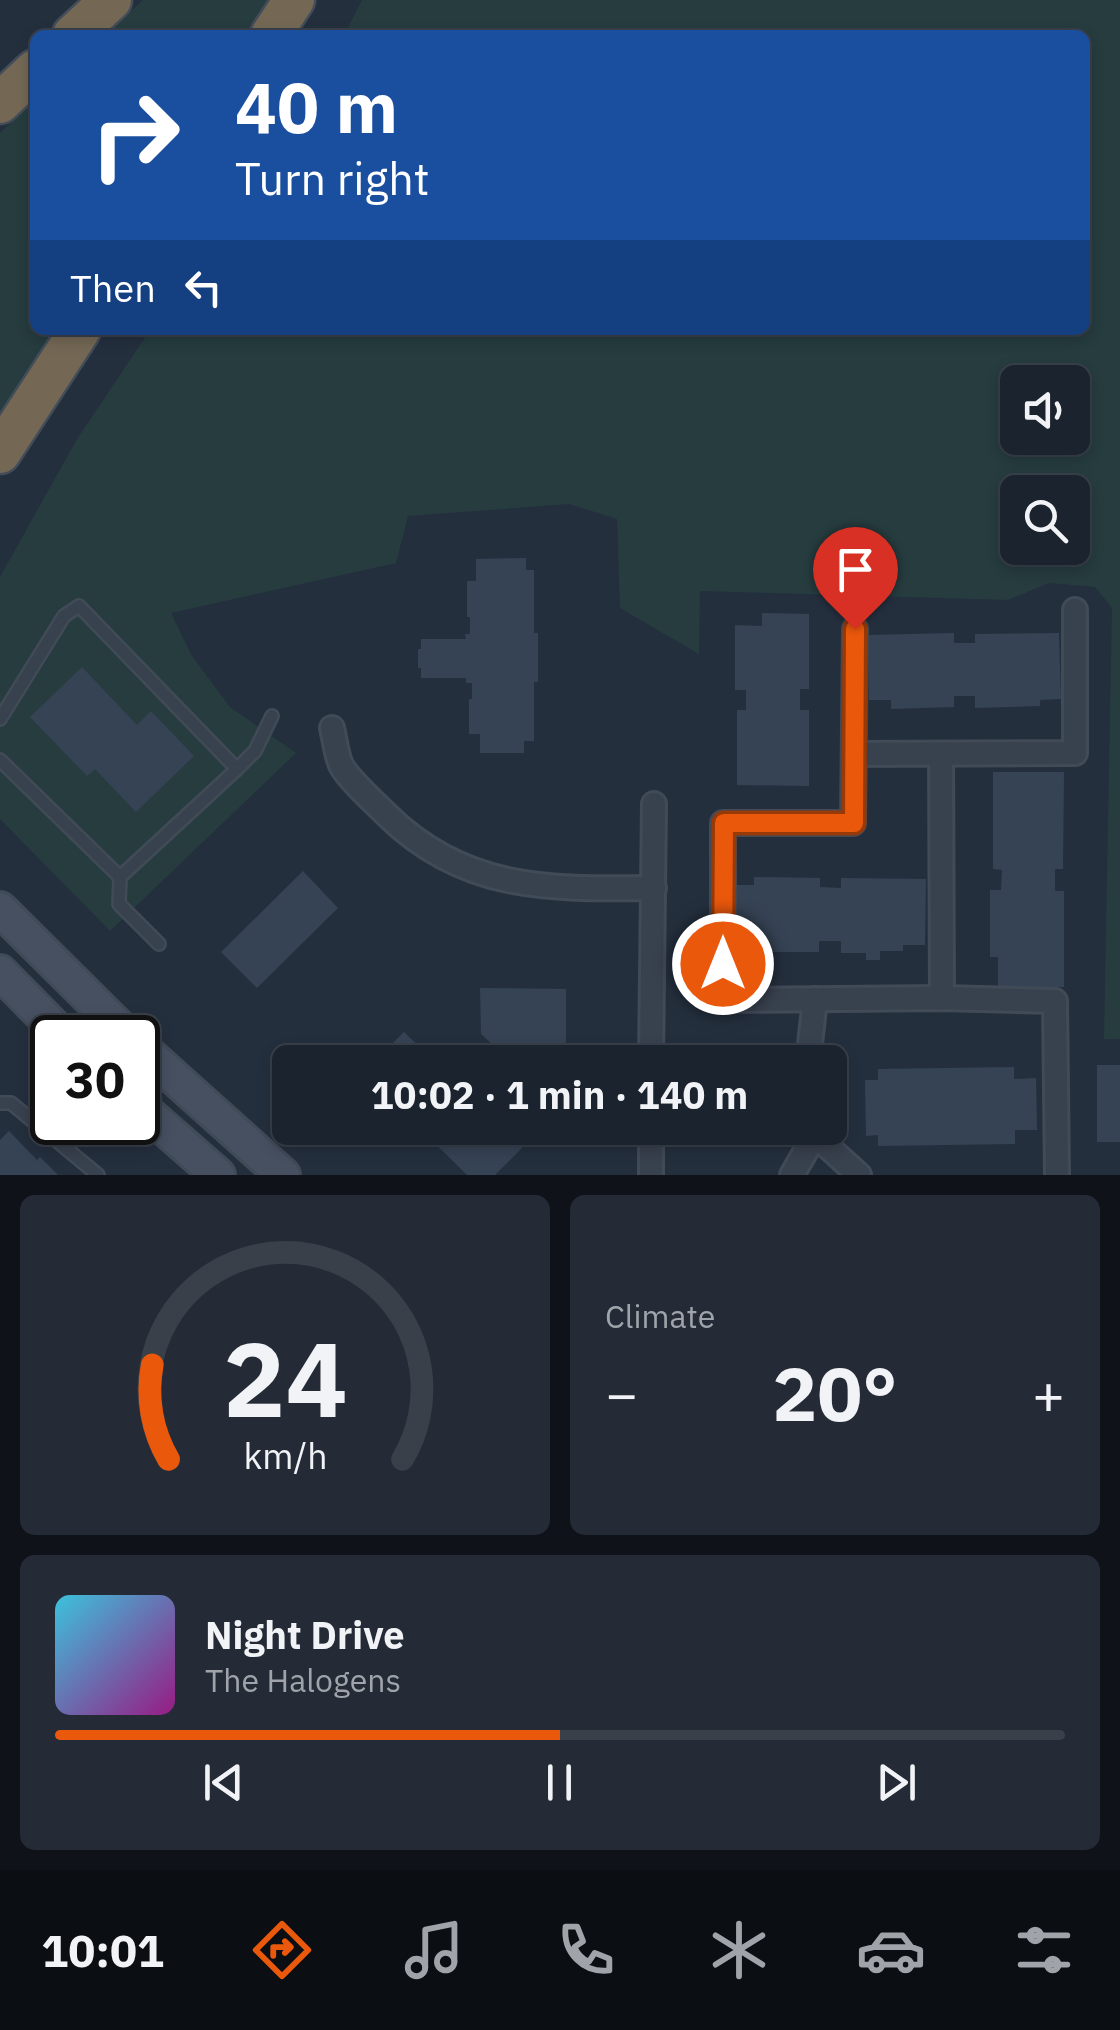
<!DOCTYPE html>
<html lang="en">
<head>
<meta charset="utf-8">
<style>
	body { margin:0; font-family:"IBM Plex Sans",sans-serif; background:#242b36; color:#f1f3f6; height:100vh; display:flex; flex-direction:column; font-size:38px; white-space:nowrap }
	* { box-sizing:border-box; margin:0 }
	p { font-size:32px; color:#a0a4aa }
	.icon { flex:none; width:55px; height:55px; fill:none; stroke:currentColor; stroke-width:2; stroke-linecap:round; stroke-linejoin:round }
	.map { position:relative; height:1175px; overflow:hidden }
	.sheet { display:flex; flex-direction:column; gap:20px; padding:20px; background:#0f1319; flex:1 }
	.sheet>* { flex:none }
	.guide { position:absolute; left:30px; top:30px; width:1060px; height:305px; border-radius:15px; box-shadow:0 5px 15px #0003,0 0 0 2px #39404a; background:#1a4fa0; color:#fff; overflow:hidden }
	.buttons { position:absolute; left:1000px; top:365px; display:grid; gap:20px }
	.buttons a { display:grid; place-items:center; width:90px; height:90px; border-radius:15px; background:#1b232e; box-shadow:0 5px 15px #0003,0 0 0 2px #39404a; font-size:50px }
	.speed { position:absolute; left:30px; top:1015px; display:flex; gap:20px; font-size:50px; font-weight:700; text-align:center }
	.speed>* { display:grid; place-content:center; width:130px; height:130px; border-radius:50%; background:#1b232e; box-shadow:0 5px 15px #0003,0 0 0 2px #39404a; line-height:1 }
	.speed .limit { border:5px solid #111; border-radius:15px; background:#fff; color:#111 }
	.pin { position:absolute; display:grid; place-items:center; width:85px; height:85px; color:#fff; margin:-102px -42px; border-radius:50% 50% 50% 0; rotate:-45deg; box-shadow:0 0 10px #0007 }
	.pin .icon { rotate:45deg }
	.me { position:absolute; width:110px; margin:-55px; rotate:0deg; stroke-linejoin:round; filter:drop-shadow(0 0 8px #0008) }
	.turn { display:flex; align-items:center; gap:35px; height:210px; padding:0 40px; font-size:45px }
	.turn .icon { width:130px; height:130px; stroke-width:2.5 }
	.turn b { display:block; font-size:70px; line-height:85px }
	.then { display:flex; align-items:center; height:95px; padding:0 40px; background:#0003; gap:20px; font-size:38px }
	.big { font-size:75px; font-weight:700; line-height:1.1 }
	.sheet .tile { flex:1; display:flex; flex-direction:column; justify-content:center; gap:15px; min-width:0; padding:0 35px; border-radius:15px; background:#242b36 }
	.sheet .dial { align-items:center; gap:0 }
	.dial svg { height:260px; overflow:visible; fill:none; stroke:#39404a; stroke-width:7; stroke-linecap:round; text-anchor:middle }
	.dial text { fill:#f1f3f6; stroke:none }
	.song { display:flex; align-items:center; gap:30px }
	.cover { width:120px; height:120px; border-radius:15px; background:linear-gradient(135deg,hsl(190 70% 55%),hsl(310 70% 35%)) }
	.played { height:10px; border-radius:5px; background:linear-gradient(90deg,#ea580c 50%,#39404a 50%) }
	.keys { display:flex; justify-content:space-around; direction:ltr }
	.heat { display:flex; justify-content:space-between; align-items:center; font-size:55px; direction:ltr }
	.sheet .tiles { flex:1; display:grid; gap:20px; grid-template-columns:1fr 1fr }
	.tile:last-child { grid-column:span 2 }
	.trip { position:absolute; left:272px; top:1045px; width:575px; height:100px; border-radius:15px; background:#1b232e; box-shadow:0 5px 15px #0003,0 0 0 2px #39404a; font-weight:700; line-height:100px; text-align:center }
	.menu { display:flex; height:160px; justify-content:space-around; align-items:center; background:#0b0e12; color:#a0a4aa }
	.menu .icon { width:70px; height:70px }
	.menu .current { color:#ea580c }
	.menu b { font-size:45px; color:#f1f3f6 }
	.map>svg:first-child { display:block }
	.green { fill:#263c3f; fill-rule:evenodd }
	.building { fill:#364354 }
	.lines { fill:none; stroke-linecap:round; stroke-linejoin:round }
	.service-casing { stroke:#414a57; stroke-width:16 }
	.minor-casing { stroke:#414a57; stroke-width:28 }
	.secondary-casing { stroke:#414a57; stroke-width:38 }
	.motorway-casing { stroke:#434c59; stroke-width:45 }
	.service { stroke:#38414e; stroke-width:11 }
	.minor { stroke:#38414e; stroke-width:22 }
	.secondary { stroke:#465061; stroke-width:32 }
	.motorway { stroke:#746855; stroke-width:40 }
	.route-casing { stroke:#983908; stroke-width:25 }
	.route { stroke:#ea580c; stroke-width:18 }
</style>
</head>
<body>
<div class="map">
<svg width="1120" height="1175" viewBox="0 0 1120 1175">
	<rect width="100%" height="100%" fill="#242f3e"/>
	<g class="green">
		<path d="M143,0H283L260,35H105Z"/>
		<path d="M362,0H1120V1039H1104L1112,608L1095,587L1049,583L1008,600L700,591L699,654L620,608L617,519L569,504L408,516L396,563L171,613L192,656L230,707L296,753L110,931L0,819V577L77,439L150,330H1085V35H344ZM1018,382H1072V438H1018ZM1018,492H1072V548H1018Z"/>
		<path d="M35,100V330H70L0,437V133Z"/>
	</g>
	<g class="building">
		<path d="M526,558V570H534V633H538V682H534V741H524V753H480V734H469V699H472V683H466V678H421V668H418V649H421V639H466L465,634H470V617H467V581H476V559Z"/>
		<path d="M762,613L809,614V689H800V710H809V786L737,785V710H746V690H735V625L762,626Z"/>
		<path d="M954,633V643H975V634L1059,633L1061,699L1040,700V706L975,708V696H954V707L891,709V700H869L868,635Z"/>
		<path d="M82,667L137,725L151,711L194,756L136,812L95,769L87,776L30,717Z"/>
		<path d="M993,772H1064L1063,869H1055V891H1064V987H998V957H990V890H1001L1002,870L993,869Z"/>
		<path d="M303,871L338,908L257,988L221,952Z"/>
		<path d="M754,877L820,878V887L841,888V878L926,879L925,945H903V951H880V960H866V953H841V941H819V952H755V946H735V885H754Z"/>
		<path d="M480,988L566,989V1062H511L507,1059L503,1062H475L492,1044L481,1034Z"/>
		<path d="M404,1032L435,1062H374Z"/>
		<rect x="1097" y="1065" width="23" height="77"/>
		<path d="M1014,1067V1079L1036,1078L1037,1130H1015V1144L878,1146V1135L866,1136L865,1080H878V1069Z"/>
		<path d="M419,1128H502L522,1148L495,1175H467Z"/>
		<path d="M9,1131L37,1160L40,1157L58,1175H0V1140Z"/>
	</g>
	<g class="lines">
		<g class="service-casing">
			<g id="service">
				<path d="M0,719L64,616L79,606L237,769L255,751L272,716"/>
				<path d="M0,760L120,877L119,904L159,944"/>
				<path d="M120,877L237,769"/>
				<path d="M0,1103H11L98,1175"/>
			</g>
		</g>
		<g class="minor-casing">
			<g id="minor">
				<path d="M855,629L853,823H723V1000L942,998L1055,1001L1057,1175"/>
				<path d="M332,728C335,740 336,754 341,765C348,779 376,804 388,816C466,892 552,889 654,888"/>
				<path d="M854,754L1075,753V610"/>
				<path d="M941,754L942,998"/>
				<path d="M651,1062L654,804"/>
				<path d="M808,1062L815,999"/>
				<path d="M651,1175V1128"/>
				<path d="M792,1175L815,1135L859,1175"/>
			</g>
		</g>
		<g class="secondary-casing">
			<g id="secondary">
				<path d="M0,909L130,1038"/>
				<path d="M0,972L65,1038"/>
				<path d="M138,1045L283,1175"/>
				<path d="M138,1105L218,1175"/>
			</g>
		</g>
		<g class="motorway-casing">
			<g id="motorway">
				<path d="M73,35L111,0"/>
				<path d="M271,35L294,0"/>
				<path d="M0,103L35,70"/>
				<path d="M0,453L80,330"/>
			</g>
		</g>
		<use href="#service" class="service"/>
		<use href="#minor" class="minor"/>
		<use href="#secondary" class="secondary"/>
		<use href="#motorway" class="motorway"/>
	</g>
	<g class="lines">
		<g class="route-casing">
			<path id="route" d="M723,964L724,823H854L855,629"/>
		</g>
		<use href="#route" class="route"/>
	</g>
</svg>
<div class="buttons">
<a><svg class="icon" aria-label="sound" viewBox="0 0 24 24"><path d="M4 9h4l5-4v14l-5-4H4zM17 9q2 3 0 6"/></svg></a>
<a><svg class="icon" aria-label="search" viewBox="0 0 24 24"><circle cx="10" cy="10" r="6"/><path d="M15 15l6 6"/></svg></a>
</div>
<div class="speed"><div class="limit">30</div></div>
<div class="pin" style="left:855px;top:629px;background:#d93025"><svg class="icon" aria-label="arrive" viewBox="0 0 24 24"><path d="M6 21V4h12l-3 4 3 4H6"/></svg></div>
<svg class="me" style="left:723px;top:964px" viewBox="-20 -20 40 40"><circle r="17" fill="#ea580c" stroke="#fff" stroke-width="3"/><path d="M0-11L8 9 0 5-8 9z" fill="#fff"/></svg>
<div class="trip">10:02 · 1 min · 140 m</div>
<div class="guide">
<div class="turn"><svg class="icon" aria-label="right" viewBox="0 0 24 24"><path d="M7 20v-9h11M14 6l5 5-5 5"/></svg><div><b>40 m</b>Turn right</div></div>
<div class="then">Then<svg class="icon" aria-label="left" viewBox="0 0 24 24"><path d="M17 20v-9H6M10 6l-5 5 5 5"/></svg></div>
</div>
</div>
<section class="sheet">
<div class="tiles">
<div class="tile dial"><svg viewBox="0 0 100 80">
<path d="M14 69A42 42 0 1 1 86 69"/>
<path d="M14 69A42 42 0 0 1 9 40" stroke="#ea580c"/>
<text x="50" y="56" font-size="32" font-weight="700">24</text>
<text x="50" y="72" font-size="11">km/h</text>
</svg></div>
<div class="tile"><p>Climate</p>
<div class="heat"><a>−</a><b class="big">20°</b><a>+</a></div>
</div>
<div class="tile">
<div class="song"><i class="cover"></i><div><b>Night Drive</b><p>The Halogens</p></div></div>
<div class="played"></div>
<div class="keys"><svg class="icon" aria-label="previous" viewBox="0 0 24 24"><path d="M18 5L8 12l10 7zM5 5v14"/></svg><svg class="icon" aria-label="pause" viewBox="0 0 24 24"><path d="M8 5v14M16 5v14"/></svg><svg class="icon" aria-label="next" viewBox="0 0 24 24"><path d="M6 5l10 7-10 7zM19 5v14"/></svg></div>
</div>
</div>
</section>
<nav class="menu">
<b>10:01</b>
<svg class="icon current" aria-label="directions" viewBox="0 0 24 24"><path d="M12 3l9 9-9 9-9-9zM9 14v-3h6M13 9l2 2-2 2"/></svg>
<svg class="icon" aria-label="music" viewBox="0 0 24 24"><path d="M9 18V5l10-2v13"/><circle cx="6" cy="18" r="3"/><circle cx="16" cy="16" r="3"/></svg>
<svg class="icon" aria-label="phone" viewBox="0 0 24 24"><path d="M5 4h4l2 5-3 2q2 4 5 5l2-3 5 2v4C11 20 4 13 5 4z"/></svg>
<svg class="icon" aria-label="climate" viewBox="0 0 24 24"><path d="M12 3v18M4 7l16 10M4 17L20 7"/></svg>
<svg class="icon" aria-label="car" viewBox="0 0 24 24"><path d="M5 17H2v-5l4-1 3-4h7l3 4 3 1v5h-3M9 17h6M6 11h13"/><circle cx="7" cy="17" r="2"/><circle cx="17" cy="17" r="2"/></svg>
<svg class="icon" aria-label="filters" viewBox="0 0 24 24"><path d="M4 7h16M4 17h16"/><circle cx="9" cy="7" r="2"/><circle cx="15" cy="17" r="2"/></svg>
</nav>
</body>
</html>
